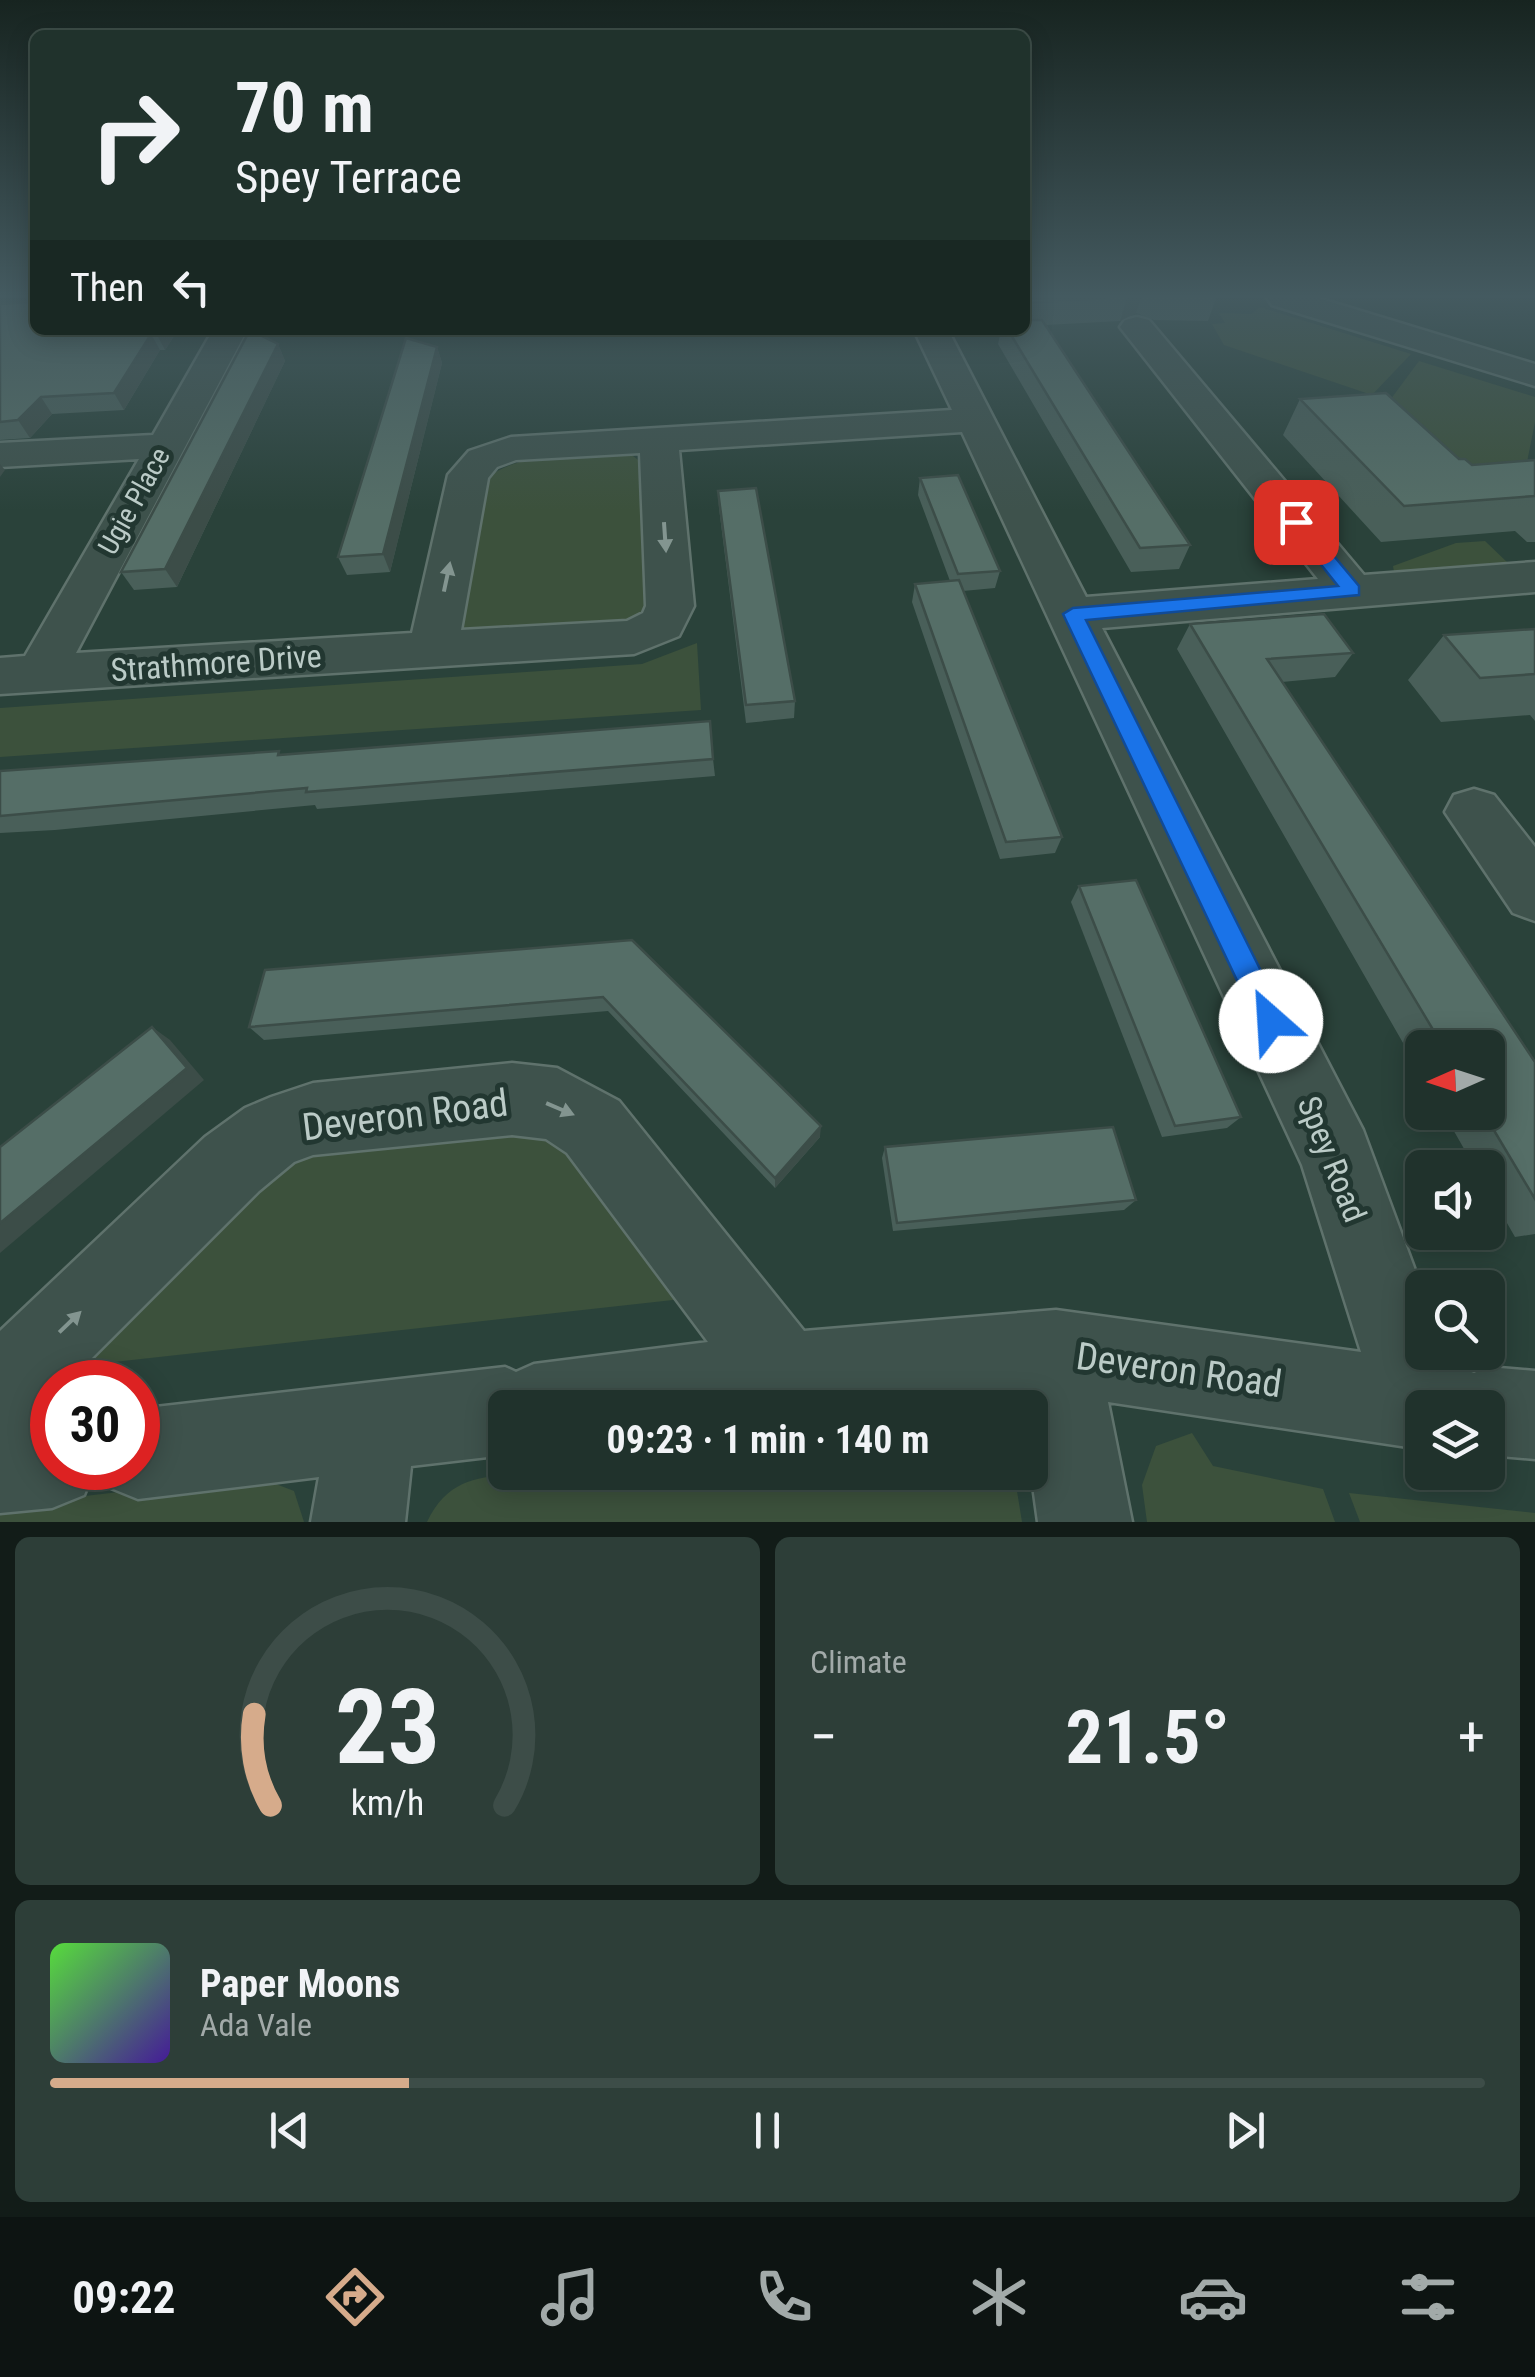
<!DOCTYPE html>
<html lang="en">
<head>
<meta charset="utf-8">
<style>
	body { margin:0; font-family:"Roboto Condensed",sans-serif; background:#2d3e38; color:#f1f3f6; height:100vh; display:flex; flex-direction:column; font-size:38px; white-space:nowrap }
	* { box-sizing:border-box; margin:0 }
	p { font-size:32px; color:#a2aaa9 }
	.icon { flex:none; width:55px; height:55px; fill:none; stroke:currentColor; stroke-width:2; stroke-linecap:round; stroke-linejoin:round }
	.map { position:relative; height:1522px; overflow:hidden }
	.sheet { display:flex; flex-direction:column; gap:15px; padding:15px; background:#121c18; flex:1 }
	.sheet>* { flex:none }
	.hud { position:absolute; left:30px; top:30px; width:1000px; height:305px; border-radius:15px; box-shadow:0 5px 25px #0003,0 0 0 2px #3d4d48; background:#20322c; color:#f1f3f6; overflow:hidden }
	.needle { width:65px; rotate:267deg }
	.buttons { position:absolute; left:1405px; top:1030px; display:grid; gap:20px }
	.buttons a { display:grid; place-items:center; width:100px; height:100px; border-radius:15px; background:#20322c; box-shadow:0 5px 25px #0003,0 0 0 2px #3d4d48; font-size:50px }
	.speed { position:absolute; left:30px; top:1360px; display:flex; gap:20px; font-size:50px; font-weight:700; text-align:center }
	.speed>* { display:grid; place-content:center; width:130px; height:130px; border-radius:50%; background:#20322c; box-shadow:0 5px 25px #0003,0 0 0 2px #3d4d48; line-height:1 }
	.speed .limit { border:15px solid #d22; background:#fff; color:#111 }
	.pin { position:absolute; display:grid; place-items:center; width:85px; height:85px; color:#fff; margin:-42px; border-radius:20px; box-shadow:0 5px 15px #0006 }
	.me { position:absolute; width:110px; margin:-55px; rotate:334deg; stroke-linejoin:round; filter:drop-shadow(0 0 8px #0008) }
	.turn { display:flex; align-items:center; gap:35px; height:210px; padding:0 40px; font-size:45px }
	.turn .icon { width:130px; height:130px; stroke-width:2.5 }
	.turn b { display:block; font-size:70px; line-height:85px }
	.then { display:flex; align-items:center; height:95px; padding:0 40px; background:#0003; gap:20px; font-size:38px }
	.big { font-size:75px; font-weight:700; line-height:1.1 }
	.sheet .tile { flex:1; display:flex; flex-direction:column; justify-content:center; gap:15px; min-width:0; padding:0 35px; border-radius:15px; background:#2d3e38 }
	.sheet .dial { align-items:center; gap:0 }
	.dial svg { height:260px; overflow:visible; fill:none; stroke:#3d4d48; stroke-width:7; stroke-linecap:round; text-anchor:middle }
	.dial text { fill:#f1f3f6; stroke:none }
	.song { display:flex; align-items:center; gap:30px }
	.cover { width:120px; height:120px; border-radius:15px; background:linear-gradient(135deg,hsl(110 70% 55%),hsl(260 70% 35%)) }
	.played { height:10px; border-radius:5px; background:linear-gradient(90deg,#d6ab8b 25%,#3d4d48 25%) }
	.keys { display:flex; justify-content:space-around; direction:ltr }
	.heat { display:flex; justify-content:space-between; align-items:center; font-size:55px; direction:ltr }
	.sheet .tiles { flex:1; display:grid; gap:15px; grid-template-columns:1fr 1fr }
	.tile:last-child { grid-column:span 2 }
	.trip { position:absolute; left:488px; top:1390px; width:560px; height:100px; border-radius:15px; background:#20322c; box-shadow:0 5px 25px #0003,0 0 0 2px #3d4d48; font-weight:700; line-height:100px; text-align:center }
	.menu { display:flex; height:160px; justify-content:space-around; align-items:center; background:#0d1412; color:#a2aaa9 }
	.menu .icon { width:70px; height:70px }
	.menu .active { color:#d6ab8b }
	.menu b { font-size:45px; color:#f1f3f6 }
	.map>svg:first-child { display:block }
	.green { fill:#3c513c }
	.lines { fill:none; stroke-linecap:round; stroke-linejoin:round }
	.minor-casing { stroke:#5f726c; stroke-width:5 }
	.minor { fill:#3e524c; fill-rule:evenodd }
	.wall { fill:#495f59 }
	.shaded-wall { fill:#3c4d48 }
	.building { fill:#556e67; stroke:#3c4d48; stroke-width:2.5 }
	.oneway { fill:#839590 }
	.route { fill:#1a73e8; stroke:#114b97; stroke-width:2.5 }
	.labels { text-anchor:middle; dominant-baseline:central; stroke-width:10; stroke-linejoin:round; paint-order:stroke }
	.far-street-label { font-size:28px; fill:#bbcbc7; stroke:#223731 }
	.street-label { font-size:32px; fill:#bbcbc7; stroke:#223731 }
	.near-street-label { font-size:38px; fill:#bbcbc7; stroke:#223731 }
</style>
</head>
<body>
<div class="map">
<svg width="1535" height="1522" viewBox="0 0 1535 1522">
	<rect width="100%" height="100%" fill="#2a423a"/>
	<g class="green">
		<path d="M1260,307L1411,354L1372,395L1224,345L1212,324L1225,323L1219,313L1252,314Z"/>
		<path d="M1419,361L1535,397V422L1527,462L1439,469L1379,415Z"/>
		<path d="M616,453L633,456L645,465L650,603L642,618L619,627L463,632L461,616L485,479C522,451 572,456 616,453Z"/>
		<path d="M1485,541L1509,564L1394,572L1393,566L1456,543Z"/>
		<path d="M697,643L701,710L0,757V708L642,664Z"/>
		<path d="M550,1132L700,1297L51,1369L275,1149Z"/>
		<path d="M1192,1433L1213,1466L1323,1489L1335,1522H1147L1142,1485L1156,1446Z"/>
		<path d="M531,1472L1009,1473L1016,1485L1022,1522H427C450,1474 484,1478 531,1472Z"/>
		<path d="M255,1476L294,1491L304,1522H0V1506Z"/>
		<path d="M1349,1493L1535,1513V1522H1360Z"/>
	</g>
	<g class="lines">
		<g class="minor-casing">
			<g id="minor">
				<path d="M1267,298H1318L1535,364V386L1272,305Z"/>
				<path d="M1137,317L1149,320L1364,575L1535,562V592L1102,628L1363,1130L1422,1289V1352H1446L1450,1364L1474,1373L1488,1367L1535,1371V1459L1488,1455V1408H1422L1421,1449L1108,1402L1132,1522H1038L1030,1464V1408H1022L1020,1397L905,1408H505V1455L411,1466L405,1522H311L319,1477L138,1499L106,1486L99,1468H138V1409L505,1367L516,1372L534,1364L708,1342L567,1153L546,1139L512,1135L313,1155L294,1162L259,1191L68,1382H52V1399L31,1420L52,1418V1468H95L84,1495L52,1508L0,1513V1331L205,1137L245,1108L271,1097L313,1083L512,1063L557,1068L619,1101L804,1331L1056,1310L1361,1352L1302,1165L962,432L679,450L694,606L679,636L634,654L0,694V658L25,656L139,459L0,467V443L153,435L213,330H247L76,653L412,633L448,475L469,451L511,437L952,410L914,330H948L1086,597L1318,579L1120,327L1125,320ZM640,453L646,606L643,613L627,621L461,630L488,478L497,467L516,460Z"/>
				<path d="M1474,789L1494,795L1535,847V921L1513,913L1445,812L1454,795Z"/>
			</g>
		</g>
		<use href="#minor" class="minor"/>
	</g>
	<g class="wall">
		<path d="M1025,298H1216L1208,321L1154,320L1136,313L1120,321L1046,325L1190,545L1179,569L1131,572L998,344L1001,330H1025Z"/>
		<path d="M0,304L178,330L165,350H160L124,410L52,414L30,438L0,440Z"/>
		<path d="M262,330H372L264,335Z"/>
		<path d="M278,344L285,361L177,587L134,590L121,572Z"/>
		<path d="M437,347L442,363L390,572L347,575L338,557Z"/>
		<path d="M1300,399L1472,465L1535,460V542H1527L1515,531L1381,542L1283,435Z"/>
		<path d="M920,478L1000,571L995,588L963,591L1062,837L1055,853L1000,859L912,602L915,584L950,581L918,495Z"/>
		<path d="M718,491L795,701L794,718L746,723L719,508Z"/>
		<path d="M1190,624L1353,653L1335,677L1282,682L1535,1062V1234L1515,1237L1488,1190V1168H1475L1443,1112H1488V1048H1422V1076L1177,649Z"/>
		<path d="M1535,629V721L1530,715L1441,722L1408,680L1444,635Z"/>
		<path d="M281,755L713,759L715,776L317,809L315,805L55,830L0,833V771Z"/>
		<path d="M1079,886L1241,1117L1227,1128L1162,1137L1071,902Z"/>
		<path d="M632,940L820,1137L775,1188L608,1011L264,1040L249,1027Z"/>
		<path d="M885,1147L1136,1200L1124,1210L893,1231L882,1158Z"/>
	</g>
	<g class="shaded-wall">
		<path d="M1127,298H1141L1136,313L1120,321Z"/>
		<path d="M159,330H178L165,350L156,333Z"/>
		<path d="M151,334L160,350L124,410L114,393Z"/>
		<path d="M278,344L285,361L177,587L165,569Z"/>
		<path d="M437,347L442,363L390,572L383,554Z"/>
		<path d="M41,397L52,414L30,438L18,420Z"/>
		<path d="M0,464L5,470L0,477Z"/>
		<path d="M152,1027L170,1040L204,1080L0,1253V1223Z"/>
		<path d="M821,1126L820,1137L775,1188V1178Z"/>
	</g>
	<g class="building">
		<path d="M28,298H35V330H159L156,333L151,334L114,393L41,397L18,420L0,422V304L28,302Z"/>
		<path d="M1025,298H1108L1025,303Z"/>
		<path d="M1025,320H1042L1190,545L1140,548L1008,330H1025Z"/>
		<path d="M250,330L278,344L165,569L121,572Z"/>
		<path d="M406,338L437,347L383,554L338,557Z"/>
		<path d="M1386,393L1459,459H1465L1472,465L1535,460V496L1404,506L1300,399Z"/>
		<path d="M958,475L1000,571L958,574L920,478Z"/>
		<path d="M756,488L795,701L746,705L718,491Z"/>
		<path d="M959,580L1062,837L1006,842L915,584Z"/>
		<path d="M1324,614L1353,653L1267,659L1535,1062V1199L1483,1112H1488V1048H1444L1190,624Z"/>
		<path d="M1535,629V674L1480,678L1444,635Z"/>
		<path d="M710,721L713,759L306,792L307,788L0,816V771L279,751L278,755Z"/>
		<path d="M1136,880L1241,1117L1175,1126L1079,886Z"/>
		<path d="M632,940L821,1126L775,1178L603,997L249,1027L265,970Z"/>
		<path d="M152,1027L187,1068L0,1223V1147Z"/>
		<path d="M1113,1127L1136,1200L897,1223L885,1147Z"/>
	</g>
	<defs><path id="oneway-solid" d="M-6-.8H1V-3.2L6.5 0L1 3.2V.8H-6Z" transform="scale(2.5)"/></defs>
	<g class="oneway">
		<use href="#oneway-solid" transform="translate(665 537) rotate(86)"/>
		<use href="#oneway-solid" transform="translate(447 577) rotate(-78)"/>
		<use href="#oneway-solid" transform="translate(560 1109) rotate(23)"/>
		<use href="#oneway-solid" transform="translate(70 1322) rotate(-44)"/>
	</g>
	<linearGradient id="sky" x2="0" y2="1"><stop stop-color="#172420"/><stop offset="0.58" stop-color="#445a60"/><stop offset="1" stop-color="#445a60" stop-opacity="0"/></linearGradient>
	<rect width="1535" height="511" fill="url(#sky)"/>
	<path class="route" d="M1296,517L1303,519L1359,586V595L1086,620L1281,1011L1285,1021L1281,1031L1271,1035L1261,1031L1063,614L1073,608L1338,586L1287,522Z"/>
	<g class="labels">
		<g class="far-street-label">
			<text transform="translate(134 501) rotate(-61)">Ugie Place</text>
		</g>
		<g class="street-label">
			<text transform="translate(216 663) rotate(-4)">Strathmore Drive</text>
			<text transform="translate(1332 1159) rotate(68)">Spey Road</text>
		</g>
		<g class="near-street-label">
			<text transform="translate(405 1115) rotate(-7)">Deveron Road</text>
			<text transform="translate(1179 1370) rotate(8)">Deveron Road</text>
		</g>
	</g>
</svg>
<div class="buttons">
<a><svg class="needle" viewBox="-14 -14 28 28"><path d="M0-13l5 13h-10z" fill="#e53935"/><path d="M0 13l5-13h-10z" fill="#a2aaa9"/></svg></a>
<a><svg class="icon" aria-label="sound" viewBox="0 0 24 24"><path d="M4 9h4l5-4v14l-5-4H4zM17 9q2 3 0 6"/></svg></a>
<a><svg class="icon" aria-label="search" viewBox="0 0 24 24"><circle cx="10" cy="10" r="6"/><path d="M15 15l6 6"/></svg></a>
<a><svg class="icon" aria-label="layers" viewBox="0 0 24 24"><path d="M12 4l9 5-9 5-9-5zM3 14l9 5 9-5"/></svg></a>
</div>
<div class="speed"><div class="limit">30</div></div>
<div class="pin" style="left:1296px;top:522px;background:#d93025"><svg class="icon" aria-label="arrive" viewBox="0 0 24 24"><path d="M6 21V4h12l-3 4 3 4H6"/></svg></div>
<svg class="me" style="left:1271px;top:1021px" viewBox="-20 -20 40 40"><circle r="19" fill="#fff"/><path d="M0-13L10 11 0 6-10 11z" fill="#1a73e8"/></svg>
<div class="trip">09:23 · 1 min · 140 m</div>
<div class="hud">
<div class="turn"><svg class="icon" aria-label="right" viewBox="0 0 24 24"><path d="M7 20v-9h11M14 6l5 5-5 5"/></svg><div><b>70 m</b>Spey Terrace</div></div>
<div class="then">Then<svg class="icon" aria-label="left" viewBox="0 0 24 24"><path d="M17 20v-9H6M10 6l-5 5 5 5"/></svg></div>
</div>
</div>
<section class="sheet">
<div class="tiles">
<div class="tile dial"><svg viewBox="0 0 100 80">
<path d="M14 69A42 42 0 1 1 86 69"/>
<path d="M14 69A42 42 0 0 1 9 41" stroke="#d6ab8b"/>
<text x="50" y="56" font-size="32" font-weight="700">23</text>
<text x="50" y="72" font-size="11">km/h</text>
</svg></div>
<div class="tile"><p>Climate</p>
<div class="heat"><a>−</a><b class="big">21.5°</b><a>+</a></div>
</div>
<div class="tile">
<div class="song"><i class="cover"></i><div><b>Paper Moons</b><p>Ada Vale</p></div></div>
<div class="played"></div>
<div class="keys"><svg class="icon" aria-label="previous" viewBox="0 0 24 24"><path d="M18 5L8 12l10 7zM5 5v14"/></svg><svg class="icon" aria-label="pause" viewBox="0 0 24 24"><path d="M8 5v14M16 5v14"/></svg><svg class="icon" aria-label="next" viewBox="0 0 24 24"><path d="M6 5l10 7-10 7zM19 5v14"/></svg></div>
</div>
</div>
</section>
<nav class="menu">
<b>09:22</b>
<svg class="icon active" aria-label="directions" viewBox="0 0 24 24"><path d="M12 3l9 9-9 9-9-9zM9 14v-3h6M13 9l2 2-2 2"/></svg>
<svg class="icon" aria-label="music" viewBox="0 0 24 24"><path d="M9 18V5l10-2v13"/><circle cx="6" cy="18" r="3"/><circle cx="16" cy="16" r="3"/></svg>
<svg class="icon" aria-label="phone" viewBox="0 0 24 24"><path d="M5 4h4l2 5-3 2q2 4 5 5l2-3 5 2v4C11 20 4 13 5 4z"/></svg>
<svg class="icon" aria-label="climate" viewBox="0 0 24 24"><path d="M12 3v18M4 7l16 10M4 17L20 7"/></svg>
<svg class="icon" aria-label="car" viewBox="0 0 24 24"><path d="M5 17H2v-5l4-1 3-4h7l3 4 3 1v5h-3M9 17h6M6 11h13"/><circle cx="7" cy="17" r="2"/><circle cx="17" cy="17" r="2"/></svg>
<svg class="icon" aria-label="filters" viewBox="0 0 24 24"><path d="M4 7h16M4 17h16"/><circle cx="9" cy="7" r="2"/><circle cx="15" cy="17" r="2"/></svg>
</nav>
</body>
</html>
